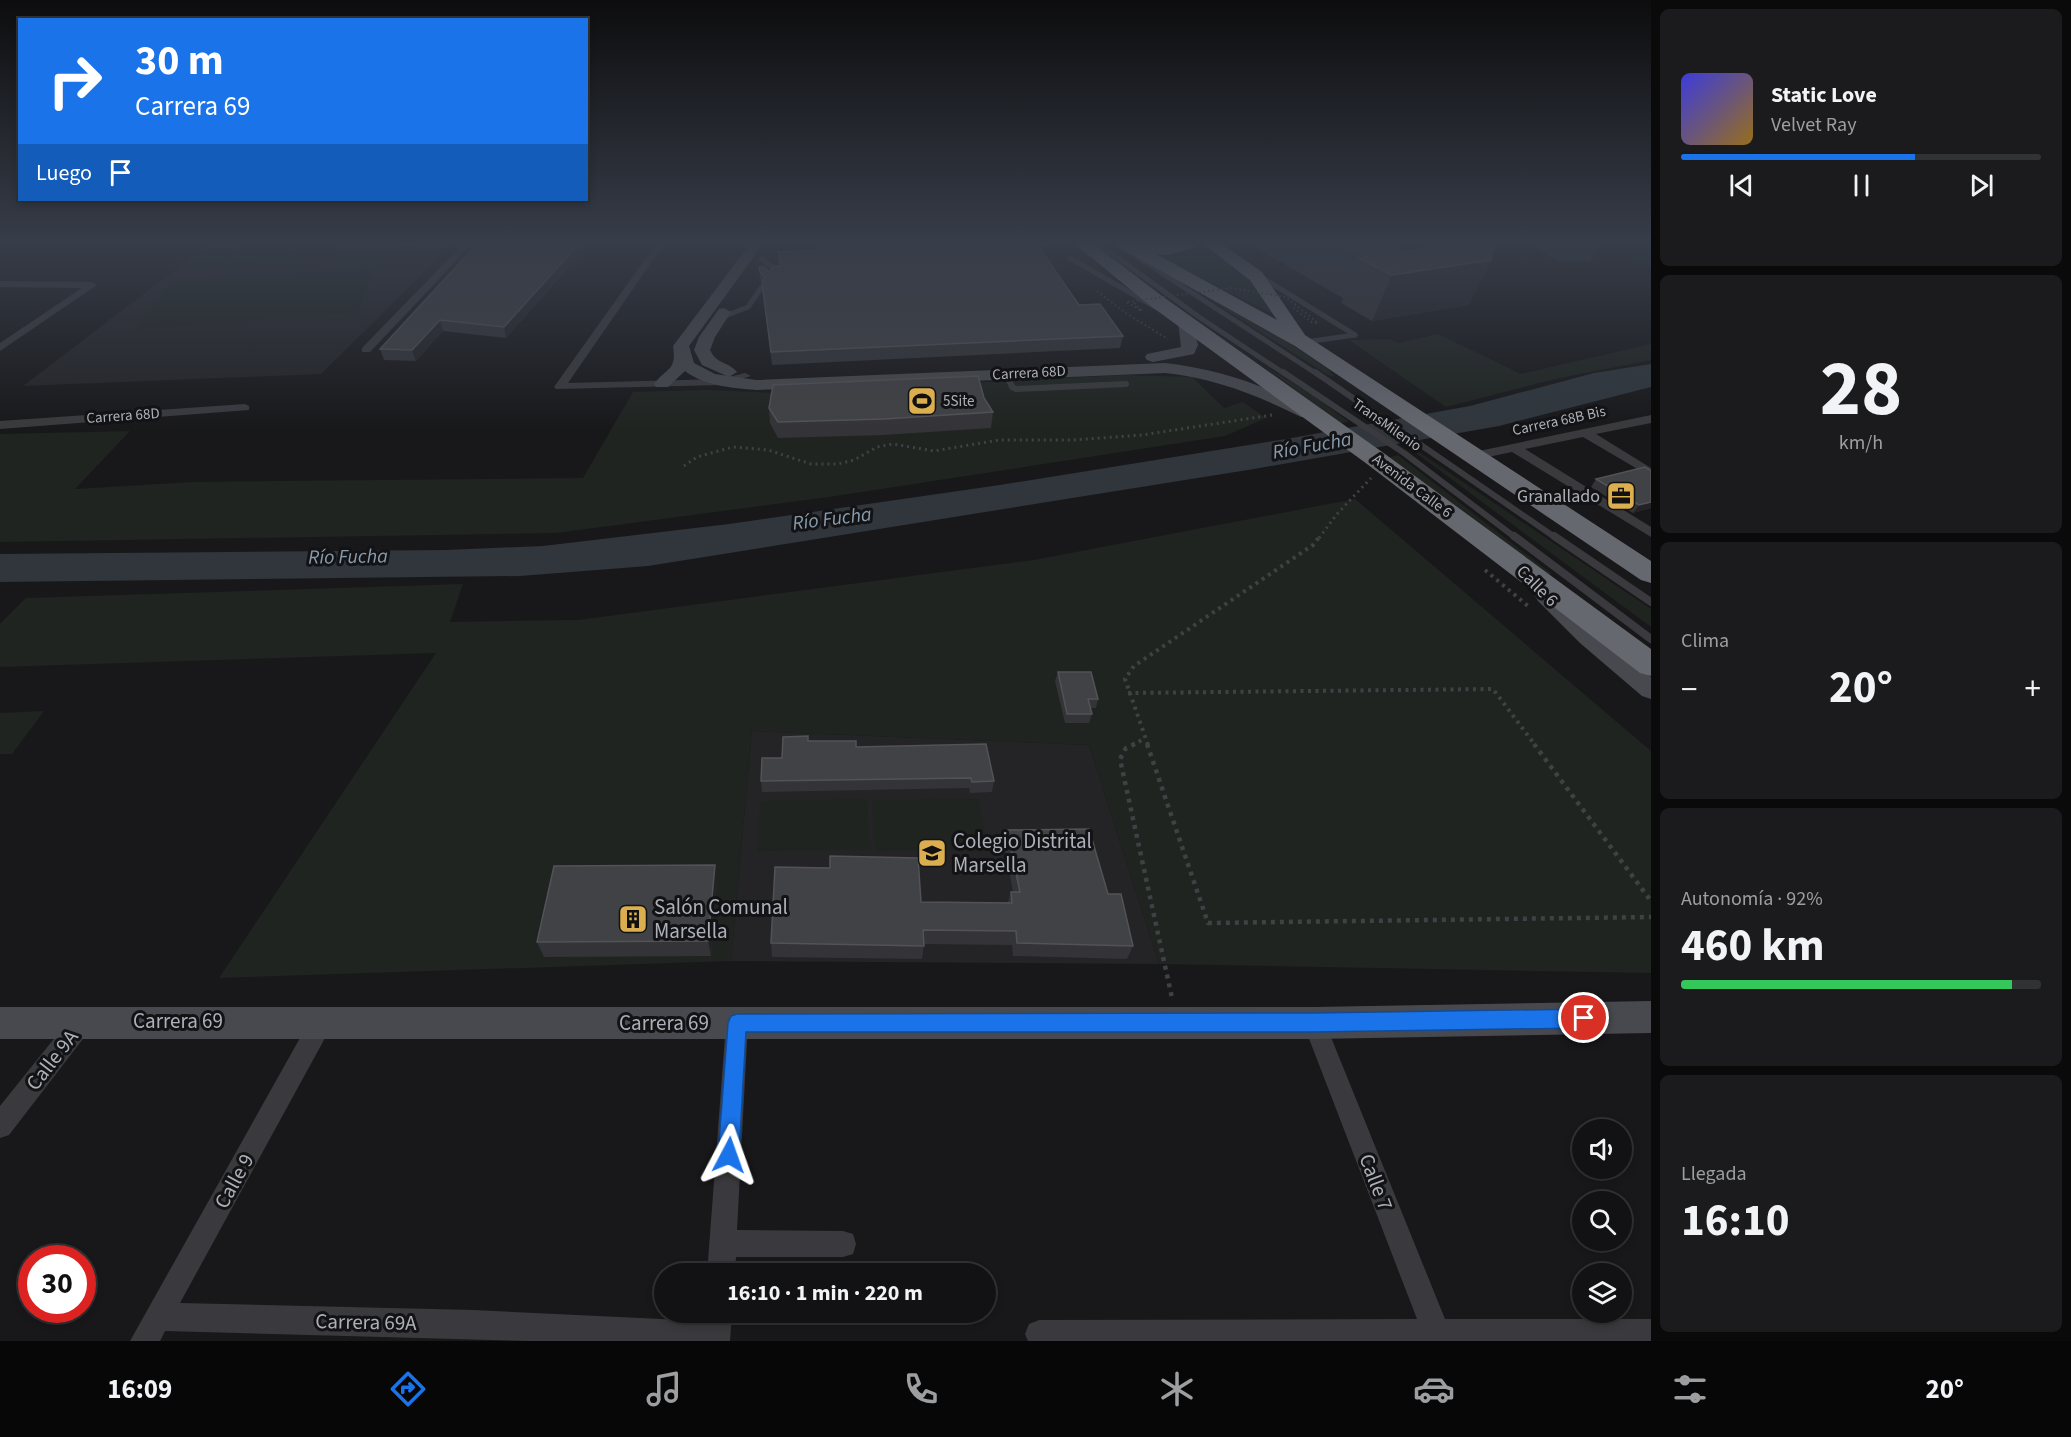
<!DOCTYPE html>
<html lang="es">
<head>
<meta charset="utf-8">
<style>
	body { margin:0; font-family:"Source Sans 3",sans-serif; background:#1b1b1d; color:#f1f3f6; height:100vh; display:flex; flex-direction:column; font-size:22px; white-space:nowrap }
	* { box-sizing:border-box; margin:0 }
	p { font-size:20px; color:#9c9ea0 }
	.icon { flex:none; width:33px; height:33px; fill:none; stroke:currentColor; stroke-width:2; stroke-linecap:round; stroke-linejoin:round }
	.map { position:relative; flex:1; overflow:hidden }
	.panel { display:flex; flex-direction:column; gap:9px; padding:9px; background:#0a0a0b; width:420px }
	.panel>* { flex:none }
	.hud { position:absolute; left:18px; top:18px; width:570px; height:183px; border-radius:0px; box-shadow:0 3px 9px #0003,0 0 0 2px #313234; background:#1a73e8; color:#fff; overflow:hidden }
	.fabs { position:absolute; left:1572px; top:1119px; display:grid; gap:12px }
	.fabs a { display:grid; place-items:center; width:60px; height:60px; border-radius:50%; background:#121214; box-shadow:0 3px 9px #0003,0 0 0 2px #313234; font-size:30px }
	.speed { position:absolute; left:18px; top:1245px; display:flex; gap:12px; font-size:30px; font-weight:700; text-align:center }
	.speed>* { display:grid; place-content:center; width:78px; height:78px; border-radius:50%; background:#121214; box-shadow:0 3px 9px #0003,0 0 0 2px #313234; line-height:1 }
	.speed .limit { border:9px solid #d22; background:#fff; color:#111 }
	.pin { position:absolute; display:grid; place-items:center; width:51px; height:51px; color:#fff; margin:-26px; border:3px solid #fff; border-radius:50%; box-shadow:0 2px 6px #0007 }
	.me { position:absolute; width:66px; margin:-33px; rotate:4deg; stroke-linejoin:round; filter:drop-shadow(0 0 4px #0008) }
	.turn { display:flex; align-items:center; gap:21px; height:126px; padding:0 18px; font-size:27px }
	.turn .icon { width:78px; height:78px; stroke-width:2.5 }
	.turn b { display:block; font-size:42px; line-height:51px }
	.then { display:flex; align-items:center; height:57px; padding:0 18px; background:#0003; gap:12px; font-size:22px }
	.big { font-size:45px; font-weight:700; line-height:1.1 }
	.panel .widget { flex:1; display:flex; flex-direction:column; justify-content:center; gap:9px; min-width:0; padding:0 21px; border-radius:9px; background:#1b1b1d }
	.panel .dial { align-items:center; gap:0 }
	.dial b { font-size:78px; line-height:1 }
	.song { display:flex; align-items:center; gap:18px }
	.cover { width:72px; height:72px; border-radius:9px; background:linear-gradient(135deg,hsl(240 70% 55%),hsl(40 70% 35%)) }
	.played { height:6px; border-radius:3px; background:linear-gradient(90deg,#1a73e8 65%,#313234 65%) }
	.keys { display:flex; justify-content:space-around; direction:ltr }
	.heat { display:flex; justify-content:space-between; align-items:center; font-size:33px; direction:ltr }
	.charge { height:9px; border-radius:4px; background:linear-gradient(90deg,#34c759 92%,#313234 0) }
	.trip { position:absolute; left:654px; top:1263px; width:342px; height:60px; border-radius:30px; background:#121214; box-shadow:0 3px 9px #0003,0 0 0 2px #313234; font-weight:700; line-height:60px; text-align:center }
	.tabs { display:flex; height:96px; justify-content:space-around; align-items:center; background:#070708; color:#9c9ea0 }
	.tabs .icon { width:42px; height:42px }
	.tabs .selected { color:#1a73e8 }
	.tabs b { font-size:27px; color:#f1f3f6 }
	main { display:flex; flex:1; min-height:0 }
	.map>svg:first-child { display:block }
	.built { fill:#242427 }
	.green { fill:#1f2420 }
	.water { fill:#30363c }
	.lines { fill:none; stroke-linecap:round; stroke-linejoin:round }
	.path-far3 { stroke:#404145; stroke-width:2; stroke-dasharray:1.5 3; stroke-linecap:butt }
	.path-far2 { stroke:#404145; stroke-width:3; stroke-dasharray:2 4; stroke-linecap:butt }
	.path-far1 { stroke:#404145; stroke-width:4; stroke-dasharray:3 4.5; stroke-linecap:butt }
	.path { stroke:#404145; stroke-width:4.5; stroke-dasharray:4 5; stroke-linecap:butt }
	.lane-far2 { stroke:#3a3a3e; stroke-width:5 }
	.lane-far1 { stroke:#3a3a3e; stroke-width:6 }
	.lane { stroke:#3a3a3e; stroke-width:8 }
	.street { fill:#3a3a3e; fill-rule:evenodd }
	.secondary { fill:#48494e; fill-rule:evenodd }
	.highway { fill:#66686f; fill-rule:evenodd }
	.path-bridge { stroke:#404145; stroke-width:2; stroke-dasharray:1.5 3; stroke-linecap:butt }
	.wall { fill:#343438 }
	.shaded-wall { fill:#232326 }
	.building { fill:#414245; stroke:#525357; stroke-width:1.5 }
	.route { fill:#1a73e8; stroke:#114b97; stroke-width:1.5 }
	.labels { text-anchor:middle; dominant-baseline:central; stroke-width:6; stroke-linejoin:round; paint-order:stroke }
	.far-street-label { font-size:15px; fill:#acb0b8; stroke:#131315 }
	.far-poi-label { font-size:15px; fill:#acb0b8; stroke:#131315; text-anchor:start }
	.poi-label { font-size:18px; fill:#acb0b8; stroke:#131315; text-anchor:end }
	.street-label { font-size:18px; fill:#acb0b8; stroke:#131315 }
	.water-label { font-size:20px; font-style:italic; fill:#889cae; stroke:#131315 }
	.near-poi-label { font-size:21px; fill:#acb0b8; stroke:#131315; text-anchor:start }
	.near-street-label { font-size:21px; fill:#acb0b8; stroke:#131315 }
</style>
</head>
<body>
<main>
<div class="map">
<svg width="1651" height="1341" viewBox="0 0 1651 1341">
	<rect width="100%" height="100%" fill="#18181a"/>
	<g class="built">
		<path d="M209,244H453L321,374L23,386Z"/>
		<path d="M752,731L1089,745L1159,964L731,961Z"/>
	</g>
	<g class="green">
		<path d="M260,244H292L289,251L235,255L241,246Z"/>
		<path d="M294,244H345L311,249L344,247L340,256L287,261Z"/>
		<path d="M1196,244C1208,244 1236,263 1245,273C1257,286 1264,303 1276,316L1152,253L1181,252Z"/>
		<path d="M1651,246V267L1616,247Z"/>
		<path d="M234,247L222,266L194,268L207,249Z"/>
		<path d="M289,252L284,261L229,266L235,256Z"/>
		<path d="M375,268L357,312L136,329L172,282Z"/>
		<path d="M1184,283L1251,317L1328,369L1334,376L1328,375Z"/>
		<path d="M1438,334L1521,374L1651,344V360L1555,379L1446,407L1349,340L1391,339L1398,343Z"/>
		<path d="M1264,366L1314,396L1349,422L1340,423Z"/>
		<path d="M1124,375L1192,377L1224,408L1243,402L1266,418L1225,436L829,497L556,533L0,542V434L130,431L75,489L193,482L583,478L633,392L706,390L774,393Z"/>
		<path d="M1419,452L1651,609V627L1416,453Z"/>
		<path d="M1398,455L1552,574H1546L1388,458Z"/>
		<path d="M1355,499L1651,751V973L1159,964L1089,745L752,731L731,961L219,978L436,653L0,667V624L26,598L463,584L450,622L578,620L1034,560Z"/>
		<path d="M44,711L12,754H0V713Z"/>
		<path d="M867,799L870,850L758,851L760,801Z"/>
		<path d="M979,799L988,849L875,851L872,800Z"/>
	</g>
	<path class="water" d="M1651,364V387L1499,426L1254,469L648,566L520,576L0,582V554L446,550L543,546L729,524L1000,485L1286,439L1470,406L1594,373Z"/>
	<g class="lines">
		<path class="path-far3" d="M1097,291L1127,314L1168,339"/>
		<g class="path-far2">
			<path d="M684,466L697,457L733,447L768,450L811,464H838L854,460L877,447L893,444L934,451L999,440H1073L1142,435L1272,415"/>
			<path d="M1319,538L1337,514L1371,478"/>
		</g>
		<g class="path-far1">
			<path d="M1485,570L1528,606"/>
			<path d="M1128,693L1493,689L1535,745"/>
			<path d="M1132,745L1144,739"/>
			<path d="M1148,745L1125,679L1134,666L1313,545L1320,536"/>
		</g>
		<g class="path">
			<path d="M1135,744L1126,748L1120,759L1172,998"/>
			<path d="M1147,744L1208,923L1651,917"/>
			<path d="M1534,744L1651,901"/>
		</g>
		<g class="lane-far2">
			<path d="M1041,244L1047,245"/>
			<path d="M1099,244L1199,317L1285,374"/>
			<path d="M1117,244L1317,374"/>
			<path d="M1070,258L1155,307"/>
			<path d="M762,259L775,269L771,275"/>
			<path d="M1261,277L1355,335"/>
			<path d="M720,318L748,307L761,288"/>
			<path d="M1305,342L1355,335"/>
		</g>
		<g class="lane-far1">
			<path d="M1283,372L1404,453L1516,538"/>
			<path d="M1315,372L1556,538"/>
			<path d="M1006,374L1012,387L1016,389L1126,384"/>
		</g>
		<g class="lane">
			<path d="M1514,536L1651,639"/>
			<path d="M1554,536L1651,602"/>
		</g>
		<g class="street">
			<path d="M463,244H472L370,352H362V348Z"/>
			<path d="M656,244H664L568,383L721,379L745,373L751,376L721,385L556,389L554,387Z"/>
			<path d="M0,281L92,282L97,285L0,351V343L82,288L0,287Z"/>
			<path d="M245,404L249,406V410L0,429V421Z"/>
			<path d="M1651,415V423L1596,434L1651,468V477L1583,437L1525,449L1651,527V537L1512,452L1474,460L1468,456L1474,452Z"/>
			<path d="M322,1010L330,1013L333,1021L330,1029L180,1303L473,1310L703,1321L704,1312H732L730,1341H530L165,1331L160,1341H130L314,1013Z"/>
			<path d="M81,1012L89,1015L92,1023L89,1031L9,1135L0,1138V1106L73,1015Z"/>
			<path d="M737,1012L745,1015L748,1023L737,1230L843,1231L853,1234L856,1244L853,1254L843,1257H736L735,1274H707L726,1023L729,1015Z"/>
			<path d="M1314,1012L1322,1015L1445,1319H1651V1341H1028L1025,1334L1029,1324L1039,1320L1417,1319L1303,1023L1306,1015Z"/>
		</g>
		<g class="secondary">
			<path d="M750,244H763L689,346L694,363L715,374L756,380L1165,363C1210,368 1251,381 1291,399C1299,403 1310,406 1316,413L1313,417H1301C1257,395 1214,378 1165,373L756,390C732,388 705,386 685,371L668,387H656L654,384C667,367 677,371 673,346Z"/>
			<path d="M724,308L731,312L715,337L710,350C717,365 728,361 737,372L729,377L702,365L694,350L699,337L719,309Z"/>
			<path d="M1185,317L1192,321L1198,345L1194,354L1153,362L1147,360L1145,357L1147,354L1181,347L1178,321Z"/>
			<path d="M1546,589L1554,591L1596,631L1651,677V699L1642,696L1580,643L1538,601L1535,596L1538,591Z"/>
			<path d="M1651,1001V1033L1314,1039H0V1007H1314Z"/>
		</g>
		<g class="highway">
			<path d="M1075,244H1094L1162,296L1385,454L1651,649V676L1640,673L1367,464L1148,304Z"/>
			<path d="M1118,244H1195L1193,248L1168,255L1156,254L1277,320L1250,280L1203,244H1222L1262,272L1305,335L1651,561V583L1641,580L1295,346L1120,248Z"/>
		</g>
		<path class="path-bridge" d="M1134,303L1142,311L1126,302L1231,288L1286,297L1318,323H1313L1292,307"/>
	</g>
	<g class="wall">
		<path d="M368,244H445L442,249L382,254L380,248L369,249Z"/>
		<path d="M477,244H590L506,338L443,331L416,361L384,360L380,349Z"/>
		<path d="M815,244H1030L1079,305L1123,336L1120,348L772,365L762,284L761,283L760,278L759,267L769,272L779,266L778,252L816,250Z"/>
		<path d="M1249,244H1389L1404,252L1432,247L1426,244H1494L1491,260L1469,305L1372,321L1341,303L1343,298Z"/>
		<path d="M1531,244H1599L1590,261H1558Z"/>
		<path d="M769,408L993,412L991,428L883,435L778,438L770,423Z"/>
		<path d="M1651,471V508L1633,513L1591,487L1596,479Z"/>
		<path d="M1058,672L1098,699L1096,708H1090L1092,714L1089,723H1065L1055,681Z"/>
		<path d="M808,741L856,747L994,781L992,792L970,793L969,788L762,792L761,781L782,758Z"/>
		<path d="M1007,830L1108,894L1133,946L1127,959L1013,956L1012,945L924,944L922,959L772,957L771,943L1008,902L1011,892H1013L1004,845Z"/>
		<path d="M717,881L711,956L544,957L537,942Z"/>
	</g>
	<g class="shaded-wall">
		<path d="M417,244H445L442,249L382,254L380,248Z"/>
		<path d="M579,244H590L506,338L504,327Z"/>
		<path d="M1491,260L1469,305L1372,321L1392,275Z"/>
		<path d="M440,320L443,331L416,361L412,350Z"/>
		<path d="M1651,502V508L1633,513L1639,505Z"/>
		<path d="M715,865L717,881L711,956L708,941Z"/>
	</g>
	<g class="building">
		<path d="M381,244H417L380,248Z"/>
		<path d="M477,244H579L504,327L440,320L412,350L380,349Z"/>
		<path d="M817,244H1030L1038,246L1079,305L1100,304L1123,336L771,352L762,283L765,277L760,272L759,267H764L769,272L775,266H781L778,252L818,250Z"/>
		<path d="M1342,244H1389L1404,252L1443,246V244H1494L1491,260L1392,275L1358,258L1367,257Z"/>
		<path d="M978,376L984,398L993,412L884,419L778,422L769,408L773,385Z"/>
		<path d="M1645,467L1651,471V502L1639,505L1596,479Z"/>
		<path d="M1058,672H1091L1098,699H1088L1092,714H1067Z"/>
		<path d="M808,736V741H856V747L986,744L994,781L972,782L971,778L761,781L762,758H782L783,737Z"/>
		<path d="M1089,829L1108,894H1121L1133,946L1017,943L1016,931L923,930L924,946L771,943L775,867L830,868V856L918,858L921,902L1012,903L1011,892H1020L1007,830Z"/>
		<path d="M715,865L708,941L537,942L554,866Z"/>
	</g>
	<linearGradient id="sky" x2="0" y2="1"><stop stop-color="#0d0d0e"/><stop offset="0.56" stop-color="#373d49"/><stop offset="1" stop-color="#373d49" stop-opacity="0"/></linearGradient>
	<rect width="1651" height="432" fill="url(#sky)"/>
	<path class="route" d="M1584,1009L1590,1012L1593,1018L1590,1025L1584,1028L1314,1032H746L739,1155L736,1163L729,1166L721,1163L718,1155L728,1023L731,1016L737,1014L1314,1013Z"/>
	<defs>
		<g id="stadium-square" transform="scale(1.5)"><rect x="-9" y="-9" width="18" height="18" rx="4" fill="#dbae4f" stroke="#131315"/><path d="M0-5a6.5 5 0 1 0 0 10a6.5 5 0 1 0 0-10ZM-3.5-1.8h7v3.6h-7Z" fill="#111"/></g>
		<g id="office-square" transform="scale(1.5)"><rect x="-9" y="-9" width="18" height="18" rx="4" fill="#dbae4f" stroke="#131315"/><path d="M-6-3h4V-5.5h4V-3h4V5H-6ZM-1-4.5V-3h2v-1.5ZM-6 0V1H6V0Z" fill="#111"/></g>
		<g id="school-square" transform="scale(1.5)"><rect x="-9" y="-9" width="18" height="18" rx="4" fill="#dbae4f" stroke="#131315"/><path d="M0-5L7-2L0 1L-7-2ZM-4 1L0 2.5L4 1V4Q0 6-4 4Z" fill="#111"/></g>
		<g id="building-square" transform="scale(1.5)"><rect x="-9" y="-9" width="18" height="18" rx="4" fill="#dbae4f" stroke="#131315"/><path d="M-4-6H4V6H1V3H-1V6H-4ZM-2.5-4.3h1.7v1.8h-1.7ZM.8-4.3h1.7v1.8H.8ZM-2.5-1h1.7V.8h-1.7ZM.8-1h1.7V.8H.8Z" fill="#111"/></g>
	</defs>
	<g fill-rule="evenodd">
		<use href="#stadium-square" x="922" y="401"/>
		<use href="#office-square" x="1621" y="496"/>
		<use href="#school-square" x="932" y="853"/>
		<use href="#building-square" x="633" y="919"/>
	</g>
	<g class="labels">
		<g class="far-street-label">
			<text transform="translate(1029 373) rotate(-3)">Carrera 68D</text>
			<text transform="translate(123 416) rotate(-4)">Carrera 68D</text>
			<text transform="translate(1559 421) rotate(-12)">Carrera 68B Bis</text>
			<text transform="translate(1387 425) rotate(35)">TransMilenio</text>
			<text transform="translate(1412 486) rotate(37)">Avenida Calle 6</text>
		</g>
		<g class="far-poi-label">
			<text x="943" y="401">5Site</text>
		</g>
		<g class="poi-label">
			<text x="1600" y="496">Granallado</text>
		</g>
		<g class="street-label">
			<text transform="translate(1537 586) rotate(45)">Calle 6</text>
		</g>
		<g class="water-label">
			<text transform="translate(1312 446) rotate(-10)">Río Fucha</text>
			<text transform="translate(832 519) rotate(-7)">Río Fucha</text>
			<text transform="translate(348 557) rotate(-1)">Río Fucha</text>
		</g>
		<g class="near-poi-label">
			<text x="953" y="841">Colegio Distrital<tspan x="953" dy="24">Marsella</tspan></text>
			<text x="654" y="907">Salón Comunal<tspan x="654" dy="24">Marsella</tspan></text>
		</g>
		<g class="near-street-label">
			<text x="178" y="1021">Carrera 69</text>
			<text x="664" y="1023">Carrera 69</text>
			<text transform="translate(52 1060) rotate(-52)">Calle 9A</text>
			<text transform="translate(234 1181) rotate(-61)">Calle 9</text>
			<text transform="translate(1376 1182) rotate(69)">Calle 7</text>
			<text transform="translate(366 1322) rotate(1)">Carrera 69A</text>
		</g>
	</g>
</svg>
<div class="fabs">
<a><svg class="icon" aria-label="sound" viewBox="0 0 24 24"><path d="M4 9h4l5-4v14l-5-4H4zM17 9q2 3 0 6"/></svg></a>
<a><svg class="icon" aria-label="search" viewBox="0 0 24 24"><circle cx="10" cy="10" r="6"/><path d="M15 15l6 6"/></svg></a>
<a><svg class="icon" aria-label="layers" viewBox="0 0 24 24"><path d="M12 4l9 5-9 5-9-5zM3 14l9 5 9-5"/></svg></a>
</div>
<div class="speed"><div class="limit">30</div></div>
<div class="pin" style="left:1584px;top:1018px;background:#d93025"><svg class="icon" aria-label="arrive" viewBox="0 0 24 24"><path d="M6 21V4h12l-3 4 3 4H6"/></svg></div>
<svg class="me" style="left:729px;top:1155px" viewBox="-20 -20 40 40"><path d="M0-17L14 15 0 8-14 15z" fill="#1a73e8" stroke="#fff" stroke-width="4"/></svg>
<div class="trip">16:10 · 1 min · 220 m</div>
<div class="hud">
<div class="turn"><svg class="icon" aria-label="right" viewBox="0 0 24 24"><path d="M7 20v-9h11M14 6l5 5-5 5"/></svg><div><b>30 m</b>Carrera 69</div></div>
<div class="then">Luego<svg class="icon" aria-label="arrive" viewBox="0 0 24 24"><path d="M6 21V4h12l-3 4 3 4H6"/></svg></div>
</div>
</div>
<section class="panel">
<div class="widget">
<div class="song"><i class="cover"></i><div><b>Static Love</b><p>Velvet Ray</p></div></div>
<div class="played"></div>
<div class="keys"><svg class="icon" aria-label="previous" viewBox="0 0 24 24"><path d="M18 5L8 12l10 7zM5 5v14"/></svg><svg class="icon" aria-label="pause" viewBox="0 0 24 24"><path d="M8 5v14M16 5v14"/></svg><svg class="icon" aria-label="next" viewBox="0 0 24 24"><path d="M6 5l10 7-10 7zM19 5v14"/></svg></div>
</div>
<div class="widget dial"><b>28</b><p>km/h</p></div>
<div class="widget"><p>Clima</p>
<div class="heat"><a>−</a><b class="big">20°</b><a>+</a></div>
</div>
<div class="widget"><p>Autonomía · 92%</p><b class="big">460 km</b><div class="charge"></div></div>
<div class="widget"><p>Llegada</p><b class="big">16:10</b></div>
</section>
</main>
<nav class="tabs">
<b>16:09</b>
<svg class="icon selected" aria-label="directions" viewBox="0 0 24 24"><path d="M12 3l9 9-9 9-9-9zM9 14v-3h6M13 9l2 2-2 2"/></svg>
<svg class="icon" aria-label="music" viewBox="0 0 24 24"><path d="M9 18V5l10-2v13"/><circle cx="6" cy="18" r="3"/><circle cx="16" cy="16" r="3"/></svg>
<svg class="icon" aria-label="phone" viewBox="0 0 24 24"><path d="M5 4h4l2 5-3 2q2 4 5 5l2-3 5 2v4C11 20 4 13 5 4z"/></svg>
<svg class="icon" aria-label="climate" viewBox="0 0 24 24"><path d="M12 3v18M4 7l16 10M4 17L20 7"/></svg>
<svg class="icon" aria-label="car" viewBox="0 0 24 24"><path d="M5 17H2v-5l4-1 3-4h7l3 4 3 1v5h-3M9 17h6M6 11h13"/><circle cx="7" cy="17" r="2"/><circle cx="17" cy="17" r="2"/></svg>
<svg class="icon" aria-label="filters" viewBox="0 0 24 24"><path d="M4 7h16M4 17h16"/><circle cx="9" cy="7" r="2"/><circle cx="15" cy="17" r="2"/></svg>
<b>20°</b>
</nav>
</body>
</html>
